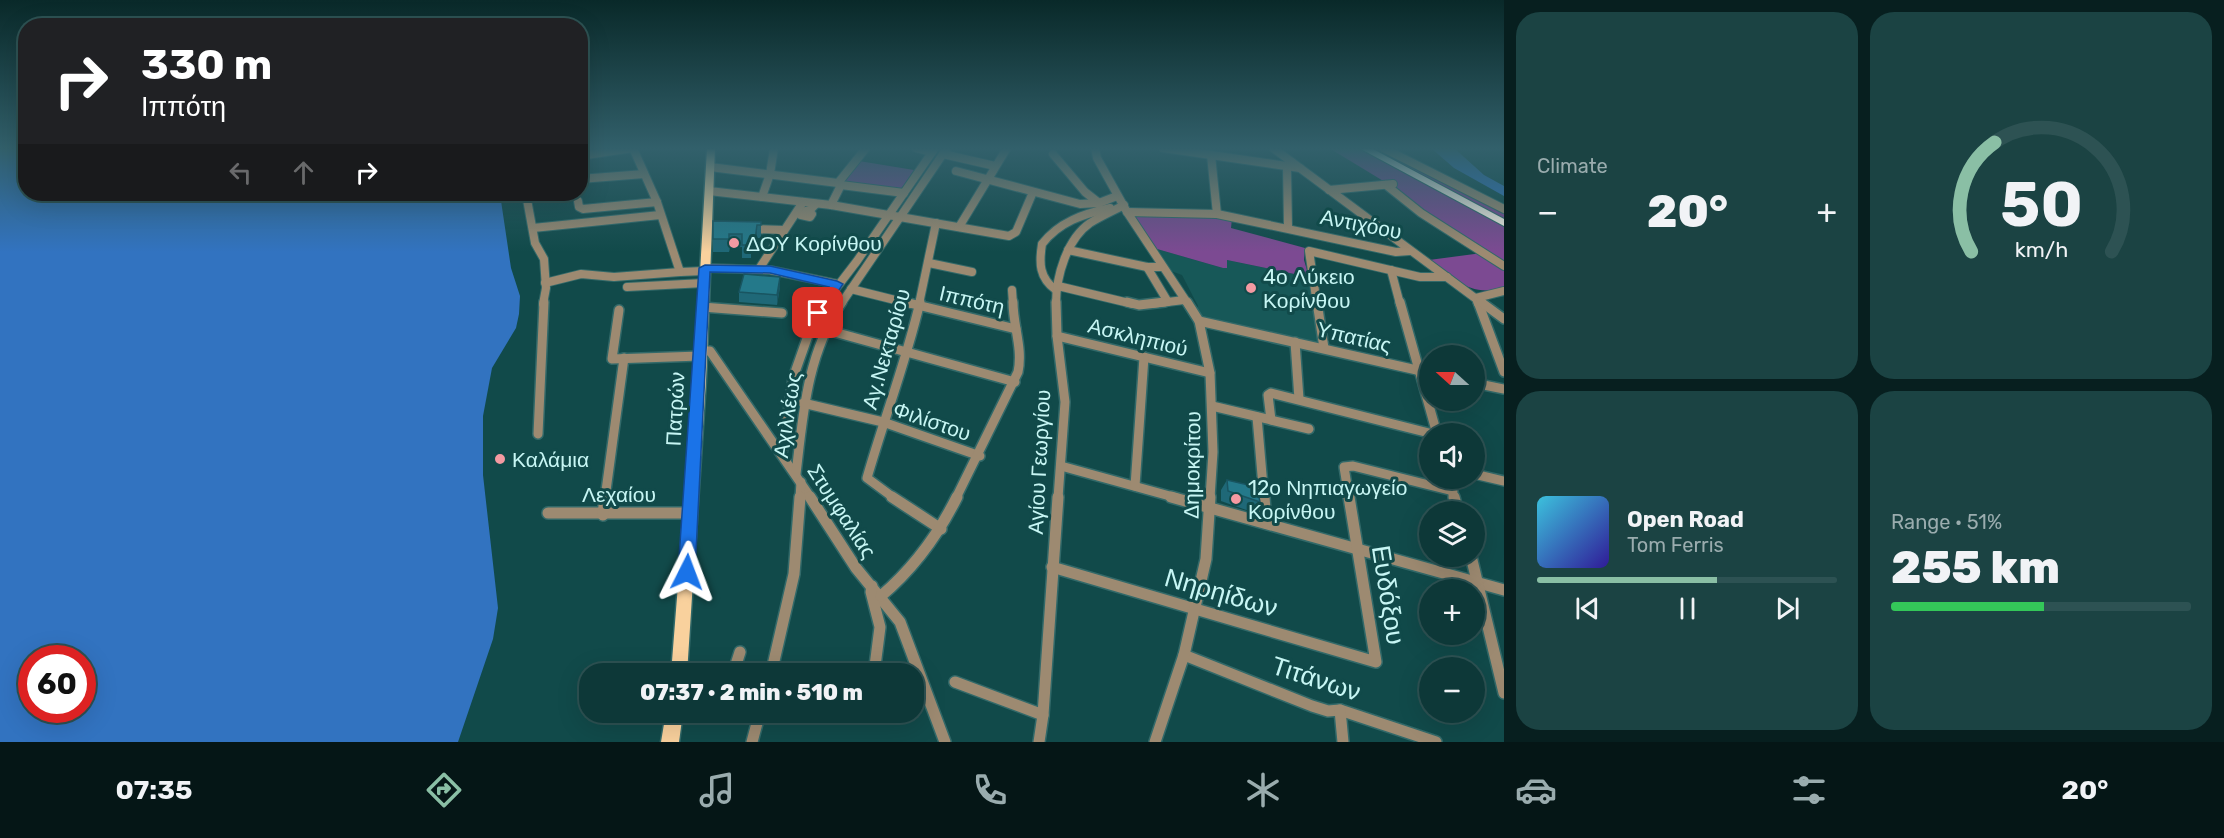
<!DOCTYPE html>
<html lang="en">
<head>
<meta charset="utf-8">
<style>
	body { margin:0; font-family:Rubik,sans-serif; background:#1b4343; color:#f1f3f6; height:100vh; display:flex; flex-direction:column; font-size:22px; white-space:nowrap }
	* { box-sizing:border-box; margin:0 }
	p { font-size:20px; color:#9aacae }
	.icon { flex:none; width:33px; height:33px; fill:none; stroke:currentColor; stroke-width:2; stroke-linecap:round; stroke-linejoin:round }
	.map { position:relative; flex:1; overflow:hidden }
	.side { display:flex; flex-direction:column; gap:12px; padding:12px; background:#071f1f; width:720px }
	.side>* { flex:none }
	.banner { position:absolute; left:18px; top:18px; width:570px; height:183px; border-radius:24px; box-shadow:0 6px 24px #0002,0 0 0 2px #2d5253; background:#202124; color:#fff; overflow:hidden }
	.needle { width:39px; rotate:291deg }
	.fabs { position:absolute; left:1419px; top:345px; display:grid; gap:12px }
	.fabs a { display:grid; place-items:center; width:66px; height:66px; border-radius:50%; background:#0d3838; box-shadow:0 6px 24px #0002,0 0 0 2px #2d5253; font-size:30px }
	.speed { position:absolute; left:18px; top:645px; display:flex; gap:12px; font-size:30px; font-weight:700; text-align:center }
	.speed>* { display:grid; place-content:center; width:78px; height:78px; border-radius:50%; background:#0d3838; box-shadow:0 6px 24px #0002,0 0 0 2px #2d5253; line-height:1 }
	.speed .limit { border:9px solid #d22; background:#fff; color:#111 }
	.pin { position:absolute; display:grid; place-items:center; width:51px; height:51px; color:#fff; margin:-26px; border-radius:12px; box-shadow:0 3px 9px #0006 }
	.me { position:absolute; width:66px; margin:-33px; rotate:3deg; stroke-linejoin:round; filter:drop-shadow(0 0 4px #0008) }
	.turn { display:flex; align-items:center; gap:21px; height:126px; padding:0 24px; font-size:27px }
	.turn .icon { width:78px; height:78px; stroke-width:2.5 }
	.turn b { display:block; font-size:42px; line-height:51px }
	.lanes { display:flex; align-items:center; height:57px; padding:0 24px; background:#0003; justify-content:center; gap:30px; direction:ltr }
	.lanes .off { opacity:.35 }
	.big { font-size:45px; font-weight:800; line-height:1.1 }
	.side .widget { flex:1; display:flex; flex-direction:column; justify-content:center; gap:9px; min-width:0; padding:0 21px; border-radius:24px; background:#1b4343 }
	.side .dial { align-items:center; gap:0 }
	.dial svg { height:156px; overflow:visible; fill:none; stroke:#2d5253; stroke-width:7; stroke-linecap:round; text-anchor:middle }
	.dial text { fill:#f1f3f6; stroke:none }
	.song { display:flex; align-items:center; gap:18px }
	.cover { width:72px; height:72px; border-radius:9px; background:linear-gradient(135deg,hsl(190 70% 55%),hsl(250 70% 35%)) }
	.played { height:6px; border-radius:3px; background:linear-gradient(90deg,#8abfa5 60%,#2d5253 60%) }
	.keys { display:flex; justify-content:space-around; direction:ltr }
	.heat { display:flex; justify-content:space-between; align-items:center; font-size:33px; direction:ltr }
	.charge { height:9px; border-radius:4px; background:linear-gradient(90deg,#34c759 51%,#2d5253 0) }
	.side .tiles { flex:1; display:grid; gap:12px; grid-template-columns:repeat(2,1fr) }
	.trip { position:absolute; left:579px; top:663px; width:345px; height:60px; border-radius:24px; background:#0d3838; box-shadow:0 6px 24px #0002,0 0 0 2px #2d5253; font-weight:800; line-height:60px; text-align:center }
	.dock { display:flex; height:96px; justify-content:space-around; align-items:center; background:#051616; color:#9aacae }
	.dock .icon { width:42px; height:42px }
	.dock .active { color:#8abfa5 }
	.dock b { font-size:27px; color:#f1f3f6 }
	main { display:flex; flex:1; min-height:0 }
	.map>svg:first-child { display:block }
	.built { fill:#175858 }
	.green { fill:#7c4a92 }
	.water { fill:#3273c0; fill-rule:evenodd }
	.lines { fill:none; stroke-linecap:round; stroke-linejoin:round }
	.minor-far2-casing { stroke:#326969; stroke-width:10 }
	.minor-far1-casing { stroke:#326969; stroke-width:12 }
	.minor-casing { stroke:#326969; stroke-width:14 }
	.major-casing { stroke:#326969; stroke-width:3 }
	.highway-casing { stroke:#326969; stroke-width:2 }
	.minor-far2 { stroke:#9d8a71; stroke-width:8 }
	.minor-far1 { stroke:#9d8a71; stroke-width:9 }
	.minor { stroke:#9d8a71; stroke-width:11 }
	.major { fill:#f9d19d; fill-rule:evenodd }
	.highway { fill:#fef5e8; fill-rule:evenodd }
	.wall { fill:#1f6877 }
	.shaded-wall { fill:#195561 }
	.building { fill:#24798a; stroke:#195561; stroke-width:1.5 }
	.route { fill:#1a73e8; stroke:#114b97; stroke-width:1.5 }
	.poi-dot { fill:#f49aa2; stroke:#114a4a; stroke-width:2 }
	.labels { text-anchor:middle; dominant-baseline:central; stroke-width:6; stroke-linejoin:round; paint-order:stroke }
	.street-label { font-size:21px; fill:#c7f6f4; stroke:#114a4a }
	.poi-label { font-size:21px; fill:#c7f6f4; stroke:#114a4a; text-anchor:start }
	.near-street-label { font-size:26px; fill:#c7f6f4; stroke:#114a4a }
</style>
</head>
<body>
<main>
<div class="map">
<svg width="1504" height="742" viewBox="0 0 1504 742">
	<rect width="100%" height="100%" fill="#114a4a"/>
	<path class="built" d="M1157,249L1223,268L1227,260L1309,277L1320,346L1207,320L1196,310L1198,306L1182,275L1171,271Z"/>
	<g class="green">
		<path d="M1329,148H1358L1504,226V264L1444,226L1385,182Z"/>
		<path d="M1371,148H1379L1504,212V219Z"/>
		<path d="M859,161L914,170L901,189L845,181Z"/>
		<path d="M1133,214L1232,218L1231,228L1305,248L1304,260L1309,277L1227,260V268H1223L1157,249Z"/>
		<path d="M1482,253L1504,268V288C1469,297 1455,279 1429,260Z"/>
	</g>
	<g class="water">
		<path d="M0,148H25L26,194H500L511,268L520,296L519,314L516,328L492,368L483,416V475L498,608L493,639L458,742H0ZM32,658H82V710H32Z"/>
		<path d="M1431,148H1454L1484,175L1504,186V196L1454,168Z"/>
	</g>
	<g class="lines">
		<g class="minor-far2-casing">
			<g id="minor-far2">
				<path d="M633,148L657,202L680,272L704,271"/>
				<path d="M916,148L932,152"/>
				<path d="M1095,148L1097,158L1127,212L1188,304"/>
				<path d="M1163,148L1300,168"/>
				<path d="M1273,148L1483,304"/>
				<path d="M1383,148L1504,209"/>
				<path d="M943,154L995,166"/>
				<path d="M1053,154L1085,192L1099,203"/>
				<path d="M1211,155L1217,214"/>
				<path d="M580,156L633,148"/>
				<path d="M710,167L838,183"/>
				<path d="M1287,167L1288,228"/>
				<path d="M956,171L1080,204L1099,203L1117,196"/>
				<path d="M580,179L644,174"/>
				<path d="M841,185L904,193"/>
				<path d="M1386,185L1421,213L1504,266"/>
				<path d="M1329,190L1393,184"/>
				<path d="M709,191L831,205L1009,236L1016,232L1033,192"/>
				<path d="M526,194L535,243L544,259L546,288L543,304"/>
				<path d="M762,197L770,174L774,148"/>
				<path d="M578,201L579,207L583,209L657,202"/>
				<path d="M831,205L841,185L838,183L866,148"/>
				<path d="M809,211L812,214L810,217L801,215L802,212L810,210L816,204"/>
				<path d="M1127,212L1217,214L1396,252L1410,251"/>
				<path d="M959,227L1007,148"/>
				<path d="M533,228L660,215"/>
				<path d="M750,229L784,230"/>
				<path d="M1068,250L1147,267H1162"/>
				<path d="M929,263L972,272"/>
				<path d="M1147,267L1168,302"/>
				<path d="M705,268L770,270L837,284"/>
				<path d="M759,269L803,202"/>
				<path d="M1391,270L1400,304"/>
				<path d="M545,283L581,274L614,277L680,272"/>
				<path d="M1058,286L1133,304"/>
				<path d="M627,287L704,283"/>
				<path d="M851,289L911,304"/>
				<path d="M1012,290L1013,304"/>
				<path d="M1056,290C1039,278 1039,263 1042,244C1059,222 1083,214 1110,208"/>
				<path d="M1476,298L1478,304"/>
				<path d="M1476,298L1504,291"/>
				<path d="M824,304L857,261L935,148"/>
				<path d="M841,304L947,148"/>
				<path d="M919,304L936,223"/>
				<path d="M1056,304C1056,276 1067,239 1090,223C1101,216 1113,211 1124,205"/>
				<path d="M1151,304L1184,300"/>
				<path d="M1317,304L1309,251L1420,277H1447"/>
			</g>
		</g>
		<g class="minor-far1-casing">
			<g id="minor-far1">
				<path d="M905,302L1016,329"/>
				<path d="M1056,302L1057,336L1065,402L1058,498"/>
				<path d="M1127,302L1139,305L1165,302"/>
				<path d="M1187,302L1199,321L1210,373L1213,452L1210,498"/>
				<path d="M1317,302L1324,348"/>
				<path d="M1400,302L1437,434"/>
				<path d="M1478,302L1504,372"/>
				<path d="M1481,302L1504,319"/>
				<path d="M702,307L782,313"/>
				<path d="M619,310L612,359L700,356"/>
				<path d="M1199,321L1430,373"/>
				<path d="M827,330L1015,382"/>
				<path d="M1057,336L1210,373"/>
				<path d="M1295,342L1299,399"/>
				<path d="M700,351H710L811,498"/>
				<path d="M1474,383L1504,389"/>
				<path d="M803,403L883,422L980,456"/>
				<path d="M1212,406L1309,429"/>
				<path d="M1257,417L1264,498"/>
				<path d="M1271,420L1268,395L1271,393L1433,434"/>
				<path d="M538,434L544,302"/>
				<path d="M782,454L793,378L811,327L824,302"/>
				<path d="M1061,466L1177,498"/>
				<path d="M796,474C803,414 807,354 842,302"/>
				<path d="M1474,474L1504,481"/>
				<path d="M1449,478L1454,498"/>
				<path d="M1135,486L1144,357"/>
				<path d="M605,498L624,358"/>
				<path d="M800,498L801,482"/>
				<path d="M894,498L867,478C884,419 906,362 920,302"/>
				<path d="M956,498L1018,372C1023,348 1013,326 1013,302"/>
				<path d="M1349,498L1344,467L1353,466L1453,491"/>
			</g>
		</g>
		<g class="minor-casing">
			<g id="minor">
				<path d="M810,497L856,568L900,622L945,742"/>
				<path d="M892,497L941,529"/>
				<path d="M1171,497L1504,590"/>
				<path d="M1264,497L1266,523"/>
				<path d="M1454,497L1458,512"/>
				<path d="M548,513H690"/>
				<path d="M603,515L605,497"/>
				<path d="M1471,556L1504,693"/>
				<path d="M1052,567L1376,662L1349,497"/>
				<path d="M872,586L871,592L880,627L874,674"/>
				<path d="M881,596C914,568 938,535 957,497"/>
				<path d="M1184,655L1312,706L1328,711L1340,710L1436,742"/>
				<path d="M680,668L696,674"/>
				<path d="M733,674L740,652"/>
				<path d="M771,674L794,574L800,497"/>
				<path d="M955,682L1043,715"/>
				<path d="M1340,710L1343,742"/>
				<path d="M752,742L760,712"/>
				<path d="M1039,742L1043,715L1058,497"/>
				<path d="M1155,742L1184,655L1206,559L1210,497"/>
			</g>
		</g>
		<g class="major-casing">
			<g id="major">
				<path d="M707,148H715L706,380L687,674H671L694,380Z"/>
				<path d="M666,712H683L679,742H661Z"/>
			</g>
		</g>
		<g class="highway-casing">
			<path id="highway" d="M1359,148H1371L1504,219V226Z"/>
		</g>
		<use href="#minor-far2" class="minor-far2"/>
		<use href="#minor-far1" class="minor-far1"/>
		<use href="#minor" class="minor"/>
		<use href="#major" class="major"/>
		<use href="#highway" class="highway"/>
	</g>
	<g class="wall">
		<path d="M761,222V238H757L755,252H751V258H742V247L730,248L729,252H713V239Z"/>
		<path d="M780,277V287L777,305L739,302V292Z"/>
		<path d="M1227,480L1260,502L1252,512L1221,501V490Z"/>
	</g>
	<g class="shaded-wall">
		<path d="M757,225V238L755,252V239Z"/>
		<path d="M780,277V287L777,305V295Z"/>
	</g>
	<g class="building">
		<path d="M713,221L761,222V225H757L755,239H751V245H742V234H729V239H713Z"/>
		<path d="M744,274L780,277L777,295L739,292Z"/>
		<path d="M1227,480L1257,487L1260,502L1228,491Z"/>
	</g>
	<linearGradient id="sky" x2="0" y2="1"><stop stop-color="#092929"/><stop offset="0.59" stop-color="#32606b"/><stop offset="1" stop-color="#32606b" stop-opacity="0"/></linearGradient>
	<rect width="1504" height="252" fill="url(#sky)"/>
	<path class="route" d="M705,265L770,266L837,281L843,284L822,316L818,317L811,313L829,287L770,273L710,272L695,572L693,577L687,579L681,577L678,572L699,268Z"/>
	<g class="poi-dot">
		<circle cx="734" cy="243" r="6"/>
		<circle cx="1251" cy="288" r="6"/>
		<circle cx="500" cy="459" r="6"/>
		<circle cx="1236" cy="499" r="6"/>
	</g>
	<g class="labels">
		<g class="street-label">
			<text transform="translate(1361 224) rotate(11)">Αντιχόου</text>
			<text transform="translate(972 300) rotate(13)">Ιππότη</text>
			<text transform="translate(1138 337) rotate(14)">Ασκληπιού</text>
			<text transform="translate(1354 337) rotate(13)">Υπατίας</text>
			<text transform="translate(886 349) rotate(-74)">Αγ.Νεκταρίου</text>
			<text transform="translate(675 409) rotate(-87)">Πατρών</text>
			<text transform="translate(787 415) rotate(-81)">Αχιλλέως</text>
			<text transform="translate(932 421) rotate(19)">Φιλίστου</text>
			<text transform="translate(1039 462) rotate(-87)">Αγίου Γεωργίου</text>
			<text transform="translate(1192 465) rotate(-89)">Δημοκρίτου</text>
			<text x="619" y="494">Λεχαίου</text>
			<text transform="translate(842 511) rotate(57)">Στυμφαλίας</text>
		</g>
		<g class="poi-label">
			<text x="746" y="243">ΔΟΥ Κορίνθου</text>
			<text x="1263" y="276">4ο Λύκειο<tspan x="1263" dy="24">Κορίνθου</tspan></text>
			<text x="512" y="459">Καλάμια</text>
			<text x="1248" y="487">12ο Νηπιαγωγείο<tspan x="1248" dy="24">Κορίνθου</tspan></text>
		</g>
		<g class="near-street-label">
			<text transform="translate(1221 593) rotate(16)">Νηρηίδων</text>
			<text transform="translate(1388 595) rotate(81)">Ευδόξου</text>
			<text transform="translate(1316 679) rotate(18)">Τιτάνων</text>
		</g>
	</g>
</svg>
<div class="fabs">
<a><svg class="needle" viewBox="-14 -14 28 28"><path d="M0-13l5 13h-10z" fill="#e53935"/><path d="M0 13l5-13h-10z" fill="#9aacae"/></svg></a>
<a><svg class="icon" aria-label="sound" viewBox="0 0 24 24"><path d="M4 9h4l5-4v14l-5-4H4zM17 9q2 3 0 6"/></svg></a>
<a><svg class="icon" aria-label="layers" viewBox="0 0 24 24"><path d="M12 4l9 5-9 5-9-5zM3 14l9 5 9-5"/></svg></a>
<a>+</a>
<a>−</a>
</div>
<div class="speed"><div class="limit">60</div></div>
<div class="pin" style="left:818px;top:313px;background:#d93025"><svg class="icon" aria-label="arrive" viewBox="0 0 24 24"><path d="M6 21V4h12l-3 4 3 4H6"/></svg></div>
<svg class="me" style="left:687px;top:572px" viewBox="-20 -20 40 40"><path d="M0-17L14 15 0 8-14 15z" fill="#1a73e8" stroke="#fff" stroke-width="4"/></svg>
<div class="trip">07:37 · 2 min · 510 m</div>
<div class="banner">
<div class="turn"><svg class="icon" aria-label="right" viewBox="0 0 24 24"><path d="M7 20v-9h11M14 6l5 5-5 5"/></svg><div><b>330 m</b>Ιππότη</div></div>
<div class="lanes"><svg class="icon off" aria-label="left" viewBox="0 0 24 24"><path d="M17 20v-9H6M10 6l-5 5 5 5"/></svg><svg class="icon off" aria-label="ahead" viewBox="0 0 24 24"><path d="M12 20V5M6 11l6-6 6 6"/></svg><svg class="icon" aria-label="right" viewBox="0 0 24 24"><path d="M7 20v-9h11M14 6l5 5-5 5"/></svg></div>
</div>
</div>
<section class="side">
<div class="tiles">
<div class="widget"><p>Climate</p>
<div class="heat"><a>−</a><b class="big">20°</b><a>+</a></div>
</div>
<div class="widget dial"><svg viewBox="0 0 100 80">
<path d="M14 69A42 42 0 1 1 86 69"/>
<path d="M14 69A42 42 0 0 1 26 13" stroke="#8abfa5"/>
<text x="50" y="56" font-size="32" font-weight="700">50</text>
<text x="50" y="72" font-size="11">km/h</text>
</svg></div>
<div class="widget">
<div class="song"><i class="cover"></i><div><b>Open Road</b><p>Tom Ferris</p></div></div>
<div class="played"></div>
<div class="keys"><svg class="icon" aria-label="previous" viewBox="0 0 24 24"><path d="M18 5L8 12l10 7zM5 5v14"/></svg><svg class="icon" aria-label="pause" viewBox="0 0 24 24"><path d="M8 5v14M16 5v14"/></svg><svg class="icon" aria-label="next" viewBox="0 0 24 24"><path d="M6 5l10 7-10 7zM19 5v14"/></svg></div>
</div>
<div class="widget"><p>Range · 51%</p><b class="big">255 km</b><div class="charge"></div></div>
</div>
</section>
</main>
<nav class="dock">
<b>07:35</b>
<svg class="icon active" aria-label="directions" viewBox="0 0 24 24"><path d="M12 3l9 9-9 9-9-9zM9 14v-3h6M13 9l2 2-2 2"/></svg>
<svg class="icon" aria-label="music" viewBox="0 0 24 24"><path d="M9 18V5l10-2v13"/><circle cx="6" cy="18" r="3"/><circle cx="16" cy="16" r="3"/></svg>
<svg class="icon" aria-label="phone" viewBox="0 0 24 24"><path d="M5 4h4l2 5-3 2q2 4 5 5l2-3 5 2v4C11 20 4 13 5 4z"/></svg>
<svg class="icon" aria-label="climate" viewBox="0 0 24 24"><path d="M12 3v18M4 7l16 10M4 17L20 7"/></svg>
<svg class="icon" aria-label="car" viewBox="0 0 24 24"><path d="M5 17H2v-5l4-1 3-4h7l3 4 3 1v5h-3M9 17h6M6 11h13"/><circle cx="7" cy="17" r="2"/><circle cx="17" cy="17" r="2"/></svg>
<svg class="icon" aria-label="filters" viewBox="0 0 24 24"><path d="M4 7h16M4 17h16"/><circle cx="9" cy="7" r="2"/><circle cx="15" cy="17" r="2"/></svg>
<b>20°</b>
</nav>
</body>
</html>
